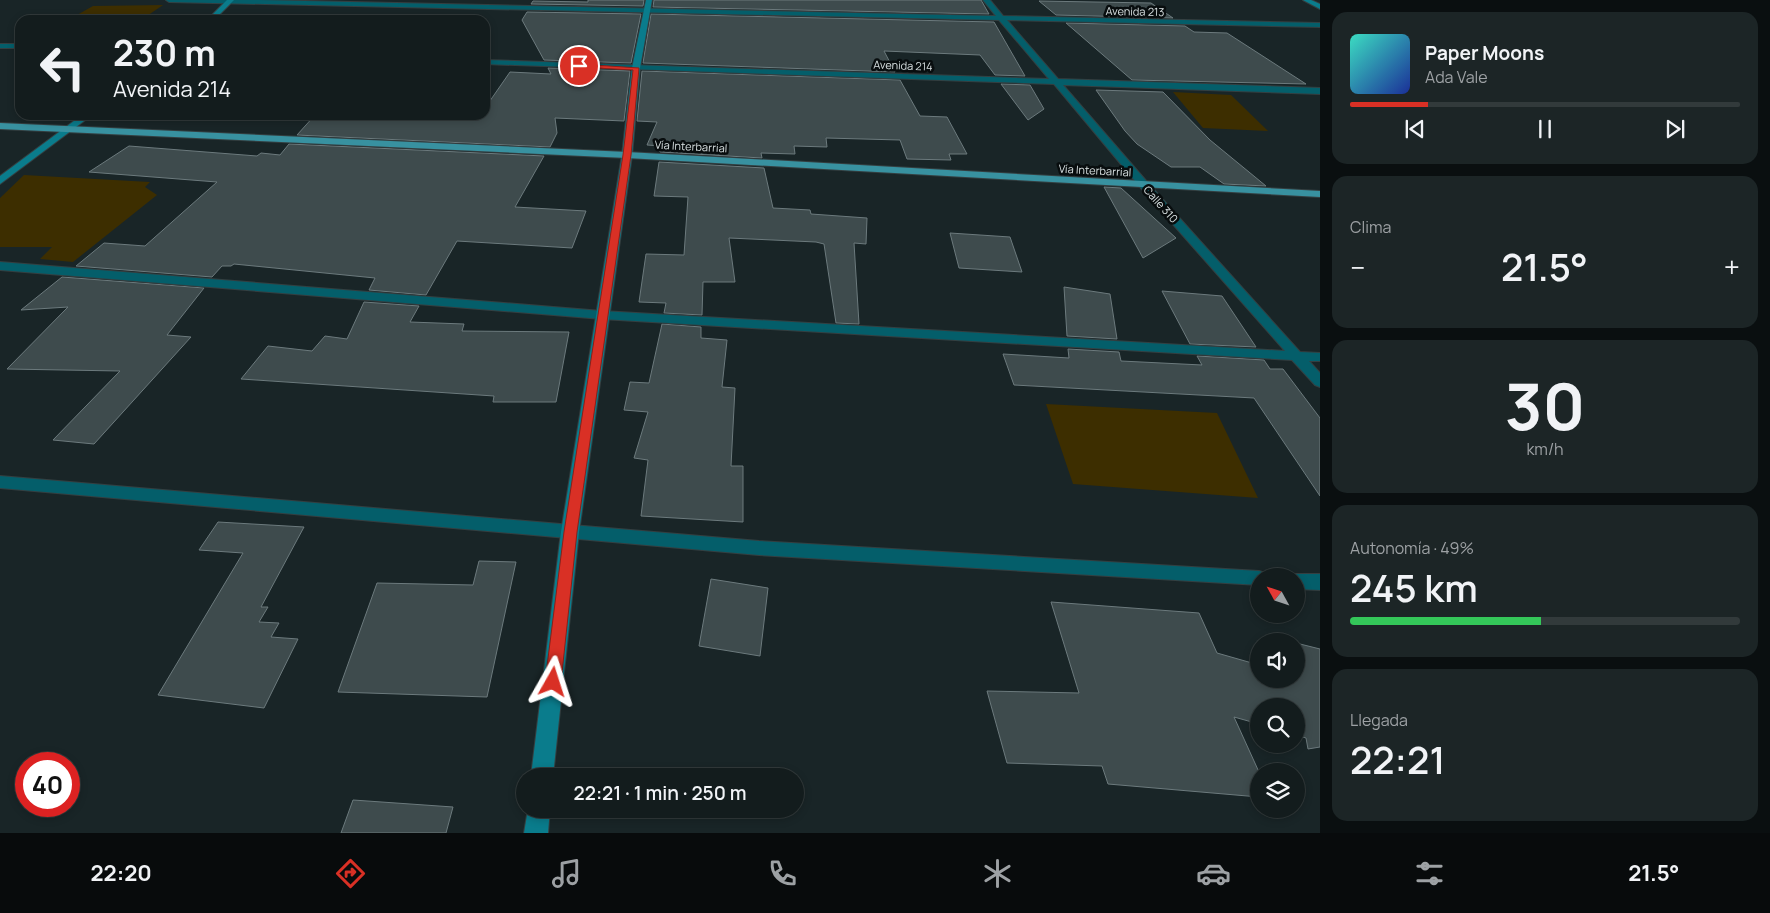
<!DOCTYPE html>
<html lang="es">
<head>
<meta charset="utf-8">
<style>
	body { margin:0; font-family:Manrope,sans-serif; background:#1c2526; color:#f1f3f6; height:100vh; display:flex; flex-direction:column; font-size:19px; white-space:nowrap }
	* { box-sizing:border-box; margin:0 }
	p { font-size:16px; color:#9da1a4 }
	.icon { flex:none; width:28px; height:28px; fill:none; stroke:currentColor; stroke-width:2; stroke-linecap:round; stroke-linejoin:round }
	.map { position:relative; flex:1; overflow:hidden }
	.panel { display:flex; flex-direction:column; gap:12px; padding:12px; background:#0a0f10; width:450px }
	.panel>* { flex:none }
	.top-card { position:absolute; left:15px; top:15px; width:475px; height:105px; border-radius:15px; box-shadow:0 2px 8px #0003,0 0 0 1px #323a3b; background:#131c1d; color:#f1f3f6; overflow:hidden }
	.needle { width:32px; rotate:310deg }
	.tools { position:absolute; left:1250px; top:568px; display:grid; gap:10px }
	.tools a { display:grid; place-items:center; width:55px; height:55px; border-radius:50%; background:#131c1d; box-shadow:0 2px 8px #0003,0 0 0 1px #323a3b; font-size:25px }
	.speed { position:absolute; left:15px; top:752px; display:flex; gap:10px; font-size:25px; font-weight:700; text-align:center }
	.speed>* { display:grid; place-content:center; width:65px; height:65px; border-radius:50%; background:#131c1d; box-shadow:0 2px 8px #0003,0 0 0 1px #323a3b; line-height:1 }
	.speed .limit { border:8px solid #d22; background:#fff; color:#111 }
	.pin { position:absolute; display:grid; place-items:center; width:42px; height:42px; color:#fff; margin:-21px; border:2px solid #fff; border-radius:50%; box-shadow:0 1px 5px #0007 }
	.me { position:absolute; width:55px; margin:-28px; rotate:6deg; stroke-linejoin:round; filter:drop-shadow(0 0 4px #0008) }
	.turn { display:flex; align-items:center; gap:18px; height:105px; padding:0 15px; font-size:22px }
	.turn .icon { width:65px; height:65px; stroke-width:2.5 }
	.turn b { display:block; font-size:35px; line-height:42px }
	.big { font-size:38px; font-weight:600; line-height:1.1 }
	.panel .card { flex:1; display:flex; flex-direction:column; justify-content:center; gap:8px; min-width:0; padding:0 18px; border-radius:15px; background:#1c2526 }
	.panel .dial { align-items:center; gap:0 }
	.dial b { font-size:65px; line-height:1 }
	.song { display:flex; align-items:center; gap:15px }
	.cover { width:60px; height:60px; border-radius:8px; background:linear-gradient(135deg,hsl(170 70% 55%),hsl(230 70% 35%)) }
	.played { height:5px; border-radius:2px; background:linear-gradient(90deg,#d93025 20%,#323a3b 20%) }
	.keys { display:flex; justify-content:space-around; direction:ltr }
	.heat { display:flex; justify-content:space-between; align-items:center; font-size:28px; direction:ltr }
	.charge { height:8px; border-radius:4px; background:linear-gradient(90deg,#34c759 49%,#323a3b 0) }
	.trip { position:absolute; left:516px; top:768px; width:288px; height:50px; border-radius:25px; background:#131c1d; box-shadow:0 2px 8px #0003,0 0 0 1px #323a3b; font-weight:600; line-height:50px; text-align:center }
	.tabs { display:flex; height:80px; justify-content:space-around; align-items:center; background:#080b0c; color:#9da1a4 }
	.tabs .icon { width:35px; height:35px }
	.tabs .active { color:#d93025 }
	.tabs b { font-size:22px; color:#f1f3f6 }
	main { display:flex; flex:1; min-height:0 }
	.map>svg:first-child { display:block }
	.green { fill:#3d2e00 }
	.building { fill:#3e4b4d; stroke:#6c7a7d }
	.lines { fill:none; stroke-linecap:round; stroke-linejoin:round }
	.street-casing { stroke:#343f41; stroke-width:2 }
	.secondary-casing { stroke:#343f41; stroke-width:2 }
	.primary-casing { stroke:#343f41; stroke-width:2 }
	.street { fill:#045e6a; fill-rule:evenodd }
	.secondary { fill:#0a7c8c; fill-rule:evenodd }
	.primary { fill:#3891a0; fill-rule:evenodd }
	.route { fill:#d93025; stroke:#8d1f18 }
	.labels { text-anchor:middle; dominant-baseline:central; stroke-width:5; stroke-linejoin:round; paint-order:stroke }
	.far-street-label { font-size:11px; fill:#dae2e3; stroke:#080d0e }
</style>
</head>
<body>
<main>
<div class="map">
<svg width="1320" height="833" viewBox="0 0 1320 833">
	<rect width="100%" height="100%" fill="#192527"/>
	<g class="green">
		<path d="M163,5L141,20H68L93,6Z"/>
		<path d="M1173,92L1231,95L1268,131L1203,128Z"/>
		<path d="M24,175L150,182L145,187L157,195L73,262L40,259L52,247H0V198Z"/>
		<path d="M1046,404L1217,413L1258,498L1073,484Z"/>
	</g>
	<g class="building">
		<path d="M588,0H644L643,6L531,4L533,1L588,2Z"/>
		<path d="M654,0H981L989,14L653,7Z"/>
		<path d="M1039,1L1151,3L1173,18L1056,15Z"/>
		<path d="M527,12L641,14L631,63L544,60L522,20Z"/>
		<path d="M651,14L994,22L1025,76L995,75L980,55L884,51L895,72L643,63Z"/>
		<path d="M1066,23L1185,26L1194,32L1227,33L1306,84L1132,80Z"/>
		<path d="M548,68L630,71L624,121L555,118L557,133L550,147L297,135L315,115H485V108L510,72L551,74Z"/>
		<path d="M642,71L900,80L920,116L947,117L967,154H949L951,160L907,159L900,140L826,138L827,147L794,146L795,154L761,153L762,158L660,152L661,146L647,145L657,122L637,121Z"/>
		<path d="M1001,84L1030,85L1044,109L1028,120Z"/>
		<path d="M1096,90L1163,92L1210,140L1266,186L1224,184L1200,167H1171L1137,144L1125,131Z"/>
		<path d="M289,144L544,156L515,207L586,211L572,248L457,241L426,295L369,290L375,278L234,264L231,266H222L212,277L76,266L104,243L145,246L217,182L89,172L129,146L257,156L261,153L280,155Z"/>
		<path d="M659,162L764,168L773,208L810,210L811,214L867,218L866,244L854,243L859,324L836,323L824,244L816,242L729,238L735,282H703L702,315L664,313L666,303L639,302L646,254L684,255L688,197L654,196Z"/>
		<path d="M1104,187L1121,188L1176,238L1143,258Z"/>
		<path d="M950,233L1010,237L1022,272L959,268Z"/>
		<path d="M62,277L204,288L167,335L191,337L94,444L53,440L120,371L7,369L68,307L21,310Z"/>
		<path d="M1064,287L1110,294L1117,339L1067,336Z"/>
		<path d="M1162,291L1222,296L1256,347L1190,344Z"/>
		<path d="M364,302L419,306L410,322L464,324L462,331L569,332L556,402H493L494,396L241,379L268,346L312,351L325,336L347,339Z"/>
		<path d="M662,324L701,327V338L727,340L722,387L735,388L731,466H743V522L641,516L648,460L634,458L648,412L624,410L630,382L649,383Z"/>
		<path d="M1068,349L1119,352L1121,361L1202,365L1197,356L1264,360L1270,369H1283L1320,418V496L1254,398L1014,385L1003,354L1069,358Z"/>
		<path d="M218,522L304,527L261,607H268L259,622L279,623L271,637L298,639L264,708L158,695L243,553L199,550Z"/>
		<path d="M479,561L516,562L487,697L338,692L377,583L473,585Z"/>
		<path d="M711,579L768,588L760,656L699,646Z"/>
		<path d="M1051,602L1199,613L1217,653L1259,665V679H1296V643L1320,649V747L1308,749L1306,738L1296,735V706H1259V724L1234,717L1259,772V797L1108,784L1102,766L1007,763L987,691L1079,693Z"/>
		<path d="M353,800L453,807L446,833H341Z"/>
	</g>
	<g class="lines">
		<g class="street-casing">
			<g id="street">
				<path d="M166,0H260L996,16L983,0H990L1003,16L1320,23V27L1007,20L1058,79L1320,88V94L1063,85L1148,183L1300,352L1320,353V361H1309L1320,373V387L1315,385L1292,360L602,319L0,270V262L602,311L1285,351L1140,187L1054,84L485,64V60L1049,79L999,20L169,2Z"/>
				<rect x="0" y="44" width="20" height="4"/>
				<path d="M0,476L759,541L1259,571L1265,573L1267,576H1259V585L759,555L0,488Z"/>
				<path d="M1296,574H1320V590L1296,589V576H1289Z"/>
			</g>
		</g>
		<g class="secondary-casing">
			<g id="secondary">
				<path d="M227,0H234L214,20H207Z"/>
				<path d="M646,0H652L640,68L632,155L579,532L553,776H531L561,532L622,155L632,68Z"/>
				<path d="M1303,0H1311L1320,4V9Z"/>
				<path d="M82,115H92L0,184V176Z"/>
				<path d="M528,809H550L548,833H524Z"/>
			</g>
		</g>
		<g class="primary-casing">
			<path id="primary" d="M0,123L627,152L1320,191V197L627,158L0,129Z"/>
		</g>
		<use href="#street" class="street"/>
		<use href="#secondary" class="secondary"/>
		<use href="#primary" class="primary"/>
	</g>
	<path class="route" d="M579,64L639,68L631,155L577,532L561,682L558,687L553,689L548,687L545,682L564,532L623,155L633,70L577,67Z"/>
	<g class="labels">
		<g class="far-street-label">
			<text transform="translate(1135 11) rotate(1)">Avenida 213</text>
			<text transform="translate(903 65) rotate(2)">Avenida 214</text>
			<text transform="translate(691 146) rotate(3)">Vía Interbarrial</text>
			<text transform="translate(1095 170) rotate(3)">Vía Interbarrial</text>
			<text transform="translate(1161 204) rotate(48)">Calle 310</text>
		</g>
	</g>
</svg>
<div class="tools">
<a><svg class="needle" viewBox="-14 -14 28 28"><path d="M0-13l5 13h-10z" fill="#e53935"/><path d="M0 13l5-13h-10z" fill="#9da1a4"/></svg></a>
<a><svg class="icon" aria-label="sound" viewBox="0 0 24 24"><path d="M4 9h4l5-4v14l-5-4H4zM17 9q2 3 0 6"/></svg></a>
<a><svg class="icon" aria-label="search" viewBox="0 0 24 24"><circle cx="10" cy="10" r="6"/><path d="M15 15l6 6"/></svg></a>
<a><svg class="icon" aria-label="layers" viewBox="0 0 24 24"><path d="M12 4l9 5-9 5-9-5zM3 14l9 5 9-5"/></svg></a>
</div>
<div class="speed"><div class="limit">40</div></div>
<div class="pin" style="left:579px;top:66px;background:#d93025"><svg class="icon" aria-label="arrive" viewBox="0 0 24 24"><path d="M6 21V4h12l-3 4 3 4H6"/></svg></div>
<svg class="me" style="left:553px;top:682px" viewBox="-20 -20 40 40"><path d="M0-17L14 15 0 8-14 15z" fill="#d93025" stroke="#fff" stroke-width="4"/></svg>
<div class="trip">22:21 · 1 min · 250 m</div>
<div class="top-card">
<div class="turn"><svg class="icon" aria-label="left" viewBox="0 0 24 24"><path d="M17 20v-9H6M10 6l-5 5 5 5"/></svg><div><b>230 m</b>Avenida 214</div></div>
</div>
</div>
<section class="panel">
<div class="card">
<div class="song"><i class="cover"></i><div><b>Paper Moons</b><p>Ada Vale</p></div></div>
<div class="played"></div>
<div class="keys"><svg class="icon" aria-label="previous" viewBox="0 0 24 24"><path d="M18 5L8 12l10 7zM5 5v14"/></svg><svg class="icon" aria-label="pause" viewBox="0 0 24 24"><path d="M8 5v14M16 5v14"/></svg><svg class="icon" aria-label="next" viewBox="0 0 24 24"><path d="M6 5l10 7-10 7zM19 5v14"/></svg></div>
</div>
<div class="card"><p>Clima</p>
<div class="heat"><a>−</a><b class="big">21.5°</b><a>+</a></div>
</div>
<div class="card dial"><b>30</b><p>km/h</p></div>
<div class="card"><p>Autonomía · 49%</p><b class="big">245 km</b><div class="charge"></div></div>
<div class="card"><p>Llegada</p><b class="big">22:21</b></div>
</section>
</main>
<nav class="tabs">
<b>22:20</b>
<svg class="icon active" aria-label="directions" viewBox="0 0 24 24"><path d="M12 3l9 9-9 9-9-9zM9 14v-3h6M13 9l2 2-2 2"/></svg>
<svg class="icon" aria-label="music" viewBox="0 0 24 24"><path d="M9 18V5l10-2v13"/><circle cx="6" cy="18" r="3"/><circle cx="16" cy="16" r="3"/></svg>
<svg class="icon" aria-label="phone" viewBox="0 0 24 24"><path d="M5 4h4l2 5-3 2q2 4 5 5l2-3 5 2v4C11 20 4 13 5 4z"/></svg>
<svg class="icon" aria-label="climate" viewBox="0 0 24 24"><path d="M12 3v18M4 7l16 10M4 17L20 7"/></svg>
<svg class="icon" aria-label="car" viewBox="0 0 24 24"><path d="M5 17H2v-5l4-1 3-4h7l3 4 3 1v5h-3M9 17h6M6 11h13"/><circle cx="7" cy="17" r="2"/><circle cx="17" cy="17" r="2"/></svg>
<svg class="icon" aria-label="filters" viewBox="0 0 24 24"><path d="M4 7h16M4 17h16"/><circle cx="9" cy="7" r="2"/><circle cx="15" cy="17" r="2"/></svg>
<b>21.5°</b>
</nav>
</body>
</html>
